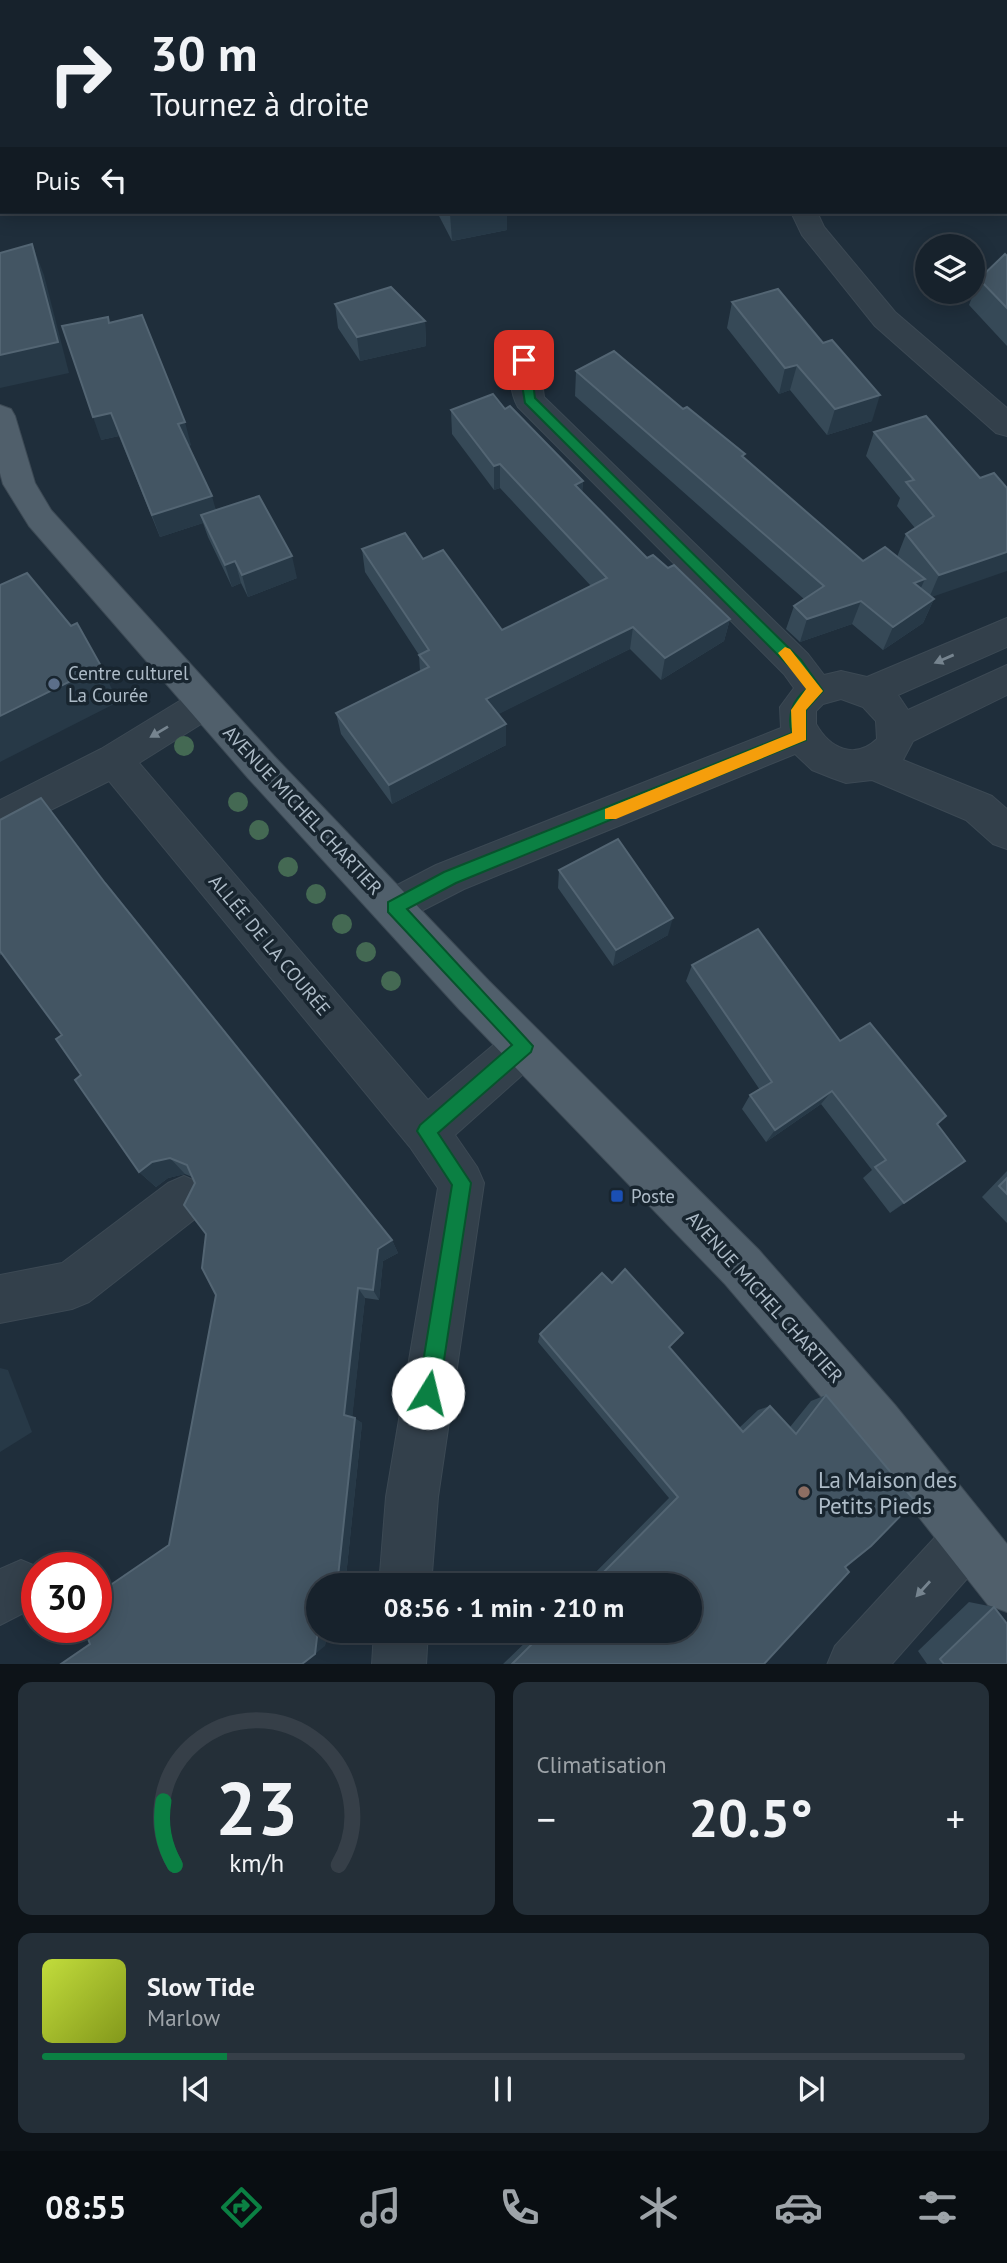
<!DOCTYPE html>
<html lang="fr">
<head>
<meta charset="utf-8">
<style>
	body { margin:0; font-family:"PT Sans",sans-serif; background:#242f38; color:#f1f3f6; height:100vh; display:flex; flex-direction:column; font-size:26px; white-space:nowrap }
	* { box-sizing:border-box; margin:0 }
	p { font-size:23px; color:#9ea4a9 }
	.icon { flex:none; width:38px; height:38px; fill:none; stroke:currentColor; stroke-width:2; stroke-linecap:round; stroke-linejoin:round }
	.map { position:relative; height:1664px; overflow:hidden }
	.details { display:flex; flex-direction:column; gap:18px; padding:18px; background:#0d1318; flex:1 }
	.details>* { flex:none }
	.top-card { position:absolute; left:0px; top:0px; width:1008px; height:214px; box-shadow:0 4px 18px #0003,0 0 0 2px #363f48; background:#17222c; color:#f1f3f6; overflow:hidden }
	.controls { position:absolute; left:915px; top:234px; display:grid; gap:14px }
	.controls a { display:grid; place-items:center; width:70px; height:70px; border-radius:50%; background:#17222c; box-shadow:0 4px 18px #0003,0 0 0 2px #363f48; font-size:35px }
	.speed { position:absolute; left:21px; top:1552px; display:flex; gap:14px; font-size:35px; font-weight:700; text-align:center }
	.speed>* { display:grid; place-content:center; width:91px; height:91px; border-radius:50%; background:#17222c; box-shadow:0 4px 18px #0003,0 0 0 2px #363f48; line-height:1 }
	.speed .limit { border:10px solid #d22; background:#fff; color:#111 }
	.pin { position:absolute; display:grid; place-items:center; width:60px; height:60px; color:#fff; margin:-30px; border-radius:14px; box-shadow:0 4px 10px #0006 }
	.me { position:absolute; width:77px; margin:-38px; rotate:9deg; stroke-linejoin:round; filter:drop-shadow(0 0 5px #0008) }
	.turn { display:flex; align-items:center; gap:24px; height:147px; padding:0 35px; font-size:32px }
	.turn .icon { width:91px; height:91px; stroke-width:2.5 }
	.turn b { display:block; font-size:49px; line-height:60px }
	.then { display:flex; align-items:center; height:66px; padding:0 35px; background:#0003; gap:14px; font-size:26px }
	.big { font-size:52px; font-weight:800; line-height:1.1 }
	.details .tile { flex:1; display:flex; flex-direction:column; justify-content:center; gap:10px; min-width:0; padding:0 24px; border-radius:14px; background:#242f38 }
	.details .dial { align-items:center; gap:0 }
	.dial svg { height:182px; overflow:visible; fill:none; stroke:#363f48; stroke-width:7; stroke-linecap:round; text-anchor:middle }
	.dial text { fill:#f1f3f6; stroke:none }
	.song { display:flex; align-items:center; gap:21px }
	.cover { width:84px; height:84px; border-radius:10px; background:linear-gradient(135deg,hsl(70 70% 55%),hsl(70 70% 35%)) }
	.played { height:7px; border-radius:4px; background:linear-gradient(90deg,#0b8043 20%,#363f48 20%) }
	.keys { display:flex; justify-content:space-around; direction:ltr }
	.heat { display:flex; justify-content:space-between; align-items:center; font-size:38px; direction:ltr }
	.details .tiles { flex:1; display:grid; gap:18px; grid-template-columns:1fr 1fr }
	.tile:last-child { grid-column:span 2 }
	.trip { position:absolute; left:306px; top:1573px; width:396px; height:70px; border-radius:35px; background:#17222c; box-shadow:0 4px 18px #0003,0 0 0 2px #363f48; font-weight:800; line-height:70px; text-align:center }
	.tabs { display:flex; height:112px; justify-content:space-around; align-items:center; background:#090e12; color:#9ea4a9 }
	.tabs .icon { width:49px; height:49px }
	.tabs .selected { color:#0b8043 }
	.tabs b { font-size:32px; color:#f1f3f6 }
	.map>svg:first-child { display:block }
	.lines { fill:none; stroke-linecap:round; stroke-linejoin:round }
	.minor-casing { stroke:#3c4954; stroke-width:2 }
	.major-casing { stroke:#3c4954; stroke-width:2 }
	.minor { fill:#33404b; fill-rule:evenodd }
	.major { fill:#505f6b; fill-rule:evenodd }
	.tree { fill:#446953 }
	.wall { fill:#364957 }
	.shaded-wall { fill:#273947 }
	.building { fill:#435563; stroke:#536573; stroke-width:2 }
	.oneway { fill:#76848f }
	.route { fill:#0b8043; stroke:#07532c; stroke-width:2 }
	.slow { fill:#f59e0b }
	.service-dot { fill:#5c6f8a; stroke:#18252f; stroke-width:2.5 }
	.transit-dot { fill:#1a4fb4; stroke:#18252f; stroke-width:2.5 }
	.education-dot { fill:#8d6e63; stroke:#18252f; stroke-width:2.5 }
	.labels { text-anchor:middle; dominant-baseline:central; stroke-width:7; stroke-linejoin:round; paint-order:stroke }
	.poi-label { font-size:19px; fill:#adbbc7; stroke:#18252f; text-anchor:start }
	.street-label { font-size:19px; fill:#adbbc7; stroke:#18252f }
	.near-poi-label { font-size:23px; fill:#adbbc7; stroke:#18252f; text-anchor:start }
</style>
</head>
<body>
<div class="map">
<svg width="1007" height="1665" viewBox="0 0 1007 1665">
	<rect width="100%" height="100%" fill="#1f2e3b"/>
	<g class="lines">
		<g class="minor-casing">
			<g id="minor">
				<path d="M672,0H702L671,2Z"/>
				<path d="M929,0H958L928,2Z"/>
				<rect x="0" y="117" width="2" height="16"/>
				<path d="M2,159V175L0,176V160Z"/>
				<path d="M791,212H817L824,227L895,312L1007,408V436L996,433L875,326L802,235Z"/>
				<path d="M524,350L534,353L539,360L544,397L808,654L824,675L841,671L867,677L1007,618V647L898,695L908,710L1007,665V695L913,741L903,760L992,796L1007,809V849L993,844L966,820L872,780L846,783L832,778L812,770L795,754L464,889L394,925L380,920L374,907L380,894L436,865L781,728L780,707L794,688L784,674L518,407C511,395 506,366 514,353ZM841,699L863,707L876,721L877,739C855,760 830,749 816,724V711L823,704Z"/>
				<path d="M204,689L217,694L222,704L217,714L139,763L428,1100L509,1032L524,1026L539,1032L545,1046L539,1060L455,1135L477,1167L484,1183L438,1497L431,1586H379L386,1497L438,1188L410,1147L109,781L0,835V800L101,749L191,694Z"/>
				<path d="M184,1176L200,1183L207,1199L200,1215L89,1302L72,1309L0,1323V1275L62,1263L168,1183Z"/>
				<path d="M968,1513L986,1521L994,1539L986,1557L891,1665H827L835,1646L950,1521Z"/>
				<path d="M21,1560L40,1568H37V1606L0,1625V1569Z"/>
				<path d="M374,1631H428L426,1665H372Z"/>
			</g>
		</g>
		<g class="major-casing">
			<path id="major" d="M0,405L11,409L15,416L35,483L51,510L274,756L489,981L759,1250L895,1405L1007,1544V1612L988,1605L859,1441L725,1284L459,1009L248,778L29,526L3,484L0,473Z"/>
		</g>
		<use href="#minor" class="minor"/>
		<use href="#major" class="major"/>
	</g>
	<g class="tree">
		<circle cx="184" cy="746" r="10"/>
		<circle cx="238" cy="802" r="10"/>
		<circle cx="259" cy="830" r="10"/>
		<circle cx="288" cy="867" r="10"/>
		<circle cx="316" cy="894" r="10"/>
		<circle cx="342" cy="924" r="10"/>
		<circle cx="366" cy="952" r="10"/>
		<circle cx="391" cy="981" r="10"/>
	</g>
	<g class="wall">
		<path d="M0,0H7L8,2H2V15H0Z"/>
		<path d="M437,212H507V230L452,241Z"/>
		<path d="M1007,256V346L969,305L979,279Z"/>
		<path d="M732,302L872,421L827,435L790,390L779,394L727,328Z"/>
		<path d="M335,304L425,321L426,346L360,361L338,328Z"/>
		<path d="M110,323L191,445L188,446L216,510L297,578L248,597L241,583L232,587L208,537L203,523L160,537L119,436L101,440Z"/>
		<path d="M576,371L683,409L744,458L863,561L897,557L906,534L915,528L897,506L900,498L866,456L874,432L980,478L931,597L934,599L923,623L883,650L852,624L800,642L786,629L794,606L804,599L575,396Z"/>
		<path d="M505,409L583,481L582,493L647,558L668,568L730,619L724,641L661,680L630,649L498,714L506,745L392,804L341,734L336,713L420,671L419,655L365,572L362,549L423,559L502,630L591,586L500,488L494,490L452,434L451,410Z"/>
		<path d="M0,820L105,883L392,1240L398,1253L383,1261L379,1300L365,1298L352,1417L362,1423L345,1586H318V1631H327L325,1646L90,1644L169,1545L216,1295L206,1234L195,1183L192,1177L185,1174L168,1178L156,1187L139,1172L81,1075L62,1035L2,954L0,955Z"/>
		<path d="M559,870L668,935L613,966L558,888Z"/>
		<path d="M692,965L840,1041L937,1124L950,1172L890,1213L863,1178L872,1170L821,1104L766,1142L742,1109L750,1095L760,1090L686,981Z"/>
		<path d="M1007,1171V1223L982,1197Z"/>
		<path d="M540,1334L669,1347L739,1428L758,1410L770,1406L790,1427L811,1401L826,1395L845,1567L764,1664H503L537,1631H690V1586H582L669,1498L538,1342Z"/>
		<path d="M969,1602L994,1607L1007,1664H927L918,1651Z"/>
	</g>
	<g class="shaded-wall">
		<path d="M444,0H489V2H434Z"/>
		<path d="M463,212H507V230L452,241L450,214Z"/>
		<path d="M32,244L44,275L69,373L0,388V355Z"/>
		<path d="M425,321L426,346L360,361L357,337Z"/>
		<path d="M797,365L790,390L779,394L785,368Z"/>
		<path d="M880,395L872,421L827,435L835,409Z"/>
		<path d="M111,413L119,436L101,440L93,417Z"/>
		<path d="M185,422L191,445L184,447L178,424Z"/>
		<path d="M500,464V488L494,490V466Z"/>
		<path d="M583,481L581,505L575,485Z"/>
		<path d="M212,496L218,518L201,515L203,523L160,537L152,515Z"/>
		<path d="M1007,552V571L929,598L939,575Z"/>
		<path d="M292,556L297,578L248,597L242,575Z"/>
		<path d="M235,561L241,583L232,587L225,565Z"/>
		<path d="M925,579L914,603V583Z"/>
		<path d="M934,599L923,623L883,650L893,627Z"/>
		<path d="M861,601L852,624L800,642L807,619Z"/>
		<path d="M730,619L724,641L661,680L665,658Z"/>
		<path d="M633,627L630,649L487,720L486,699Z"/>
		<path d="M101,666L118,702L0,762V716Z"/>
		<path d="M506,724V745L392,804L389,785Z"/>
		<path d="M673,918L668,935L613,966L616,950Z"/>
		<path d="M832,1091L821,1104L766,1142L775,1130Z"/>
		<path d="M170,1158L185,1174L168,1178L156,1187L139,1172L152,1162Z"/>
		<path d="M965,1161L950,1172L890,1213L904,1203Z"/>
		<path d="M392,1240L398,1253L383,1261L379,1300L373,1290L378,1249Z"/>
		<path d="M358,1288L365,1298L352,1420L344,1415Z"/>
		<path d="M0,1368L8,1370L32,1432L0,1452Z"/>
		<path d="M355,1418L362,1423L345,1586H337Z"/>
		<path d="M318,1631H327L325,1646L315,1654Z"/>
	</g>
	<g class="building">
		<path d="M101,0H160V2H102Z"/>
		<path d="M221,0H444L434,2H222Z"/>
		<path d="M962,0H1007V146L1006,2H952Z"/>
		<path d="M449,212H463L450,214Z"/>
		<path d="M32,244L58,342L0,355V253Z"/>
		<path d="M1005,254L1007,256V308L979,279Z"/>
		<path d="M391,287L425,321L357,337L335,304Z"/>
		<path d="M778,289L823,343L832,340L880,395L835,409L797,365L785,368L732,302Z"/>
		<path d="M142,315L185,422L178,424L212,496L152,515L111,413L93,417L62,326L108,317L109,323Z"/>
		<path d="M614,351L683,409L687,407L745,454L742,456L863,561L885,547L925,579L914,583L934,599L893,627L861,601L807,619L794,606L824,586L576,371Z"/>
		<path d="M493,394L505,409L510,406L583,481L575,485L647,558L653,555L668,568L674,565L730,619L665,658L633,627L486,699L506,724L389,785L336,713L429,667L419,655L429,650L362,549L405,533L423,559L443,550L502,630L607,578L500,464L494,466L451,410Z"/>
		<path d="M926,416L980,478L994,473L1007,488V552L939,575L906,534L934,516L906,482L914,480L874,432Z"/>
		<path d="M259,496L292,556L242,575L235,561L225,565L201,515Z"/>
		<path d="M27,573L71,626L77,623L101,666L0,716V585Z"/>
		<path d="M41,798L105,883L392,1240L378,1249L373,1290L358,1288L344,1415L355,1418L337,1586H318V1629L315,1654L302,1664H61L90,1644L84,1628H96V1595L169,1545L216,1295L202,1268L206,1234L184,1205L195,1183L187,1165L170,1158L152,1162L139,1172L75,1080L81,1075L56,1039L62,1035L0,951V820Z"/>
		<path d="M618,839L673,918L616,950L559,870Z"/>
		<path d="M758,929L840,1041L870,1023L946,1116L937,1124L965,1161L904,1203L875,1167L886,1160L832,1091L775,1130L750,1095L772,1082L692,965Z"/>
		<path d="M1007,1178V1194L999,1186Z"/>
		<path d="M625,1269L683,1333L669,1347L743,1432L770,1406L796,1434L826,1395L915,1501L871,1546L845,1567L849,1572L764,1664H512L545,1631H690V1586H590L678,1497L540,1334L602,1273L612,1283Z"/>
		<path d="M994,1607L1007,1624V1664H944L940,1659Z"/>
	</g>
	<defs><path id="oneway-solid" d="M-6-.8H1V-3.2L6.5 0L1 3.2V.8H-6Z" transform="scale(1.75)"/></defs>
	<g class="oneway">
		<use href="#oneway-solid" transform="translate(944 659) rotate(157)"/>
		<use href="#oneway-solid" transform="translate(159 732) rotate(149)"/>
		<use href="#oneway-solid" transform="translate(923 1589) rotate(132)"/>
	</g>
	<path class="route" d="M524,356L530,360L535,398L801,660L823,691L806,710V740L456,883L407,909L533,1046L531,1052L438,1133L471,1183L439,1393L436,1400L428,1403L421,1400L418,1393L452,1185L417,1131L420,1125L512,1045L388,912V902L444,872L792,733C787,716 792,700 807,689L791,668L525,403L518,360Z"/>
	<path class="slow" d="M785,647L790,649L823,691L806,710V740L616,819H605V809L792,733L791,710L806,689L778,653Z"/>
	<circle class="service-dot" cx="54" cy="684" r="7"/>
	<rect class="transit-dot" x="610" y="1189" width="14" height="14" rx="3.5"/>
	<circle class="education-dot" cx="804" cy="1492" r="7"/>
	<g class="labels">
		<g class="poi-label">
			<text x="68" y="673">Centre culturel<tspan x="68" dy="22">La Courée</tspan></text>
			<text x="631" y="1196">Poste</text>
		</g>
		<g class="street-label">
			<text transform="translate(303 810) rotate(47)">AVENUE MICHEL CHARTIER</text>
			<text transform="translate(270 945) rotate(50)">ALLÉE DE LA COURÉE</text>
			<text transform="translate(765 1297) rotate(48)">AVENUE MICHEL CHARTIER</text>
		</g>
		<g class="near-poi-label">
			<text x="818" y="1479">La Maison des<tspan x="818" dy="26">Petits Pieds</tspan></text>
		</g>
	</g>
</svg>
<div class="controls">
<a><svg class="icon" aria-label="layers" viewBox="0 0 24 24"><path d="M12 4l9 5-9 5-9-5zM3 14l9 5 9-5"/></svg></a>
</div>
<div class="speed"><div class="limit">30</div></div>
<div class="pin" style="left:524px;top:360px;background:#d93025"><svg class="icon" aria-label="arrive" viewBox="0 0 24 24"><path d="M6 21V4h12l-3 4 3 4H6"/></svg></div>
<svg class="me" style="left:428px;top:1393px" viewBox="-20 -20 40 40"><circle r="19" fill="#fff"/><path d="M0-13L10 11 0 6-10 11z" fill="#0b8043"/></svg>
<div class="trip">08:56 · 1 min · 210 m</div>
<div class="top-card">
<div class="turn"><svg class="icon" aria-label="right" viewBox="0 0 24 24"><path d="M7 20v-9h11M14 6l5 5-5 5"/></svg><div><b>30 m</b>Tournez à droite</div></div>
<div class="then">Puis<svg class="icon" aria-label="left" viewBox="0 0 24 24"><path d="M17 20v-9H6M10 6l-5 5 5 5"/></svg></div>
</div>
</div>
<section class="details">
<div class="tiles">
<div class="tile dial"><svg viewBox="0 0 100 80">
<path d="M14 69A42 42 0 1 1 86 69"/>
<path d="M14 69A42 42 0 0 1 9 41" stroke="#0b8043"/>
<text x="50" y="56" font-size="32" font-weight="700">23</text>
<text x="50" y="72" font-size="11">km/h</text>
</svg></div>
<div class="tile"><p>Climatisation</p>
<div class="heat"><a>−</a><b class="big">20.5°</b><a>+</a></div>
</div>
<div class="tile">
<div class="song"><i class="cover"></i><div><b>Slow Tide</b><p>Marlow</p></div></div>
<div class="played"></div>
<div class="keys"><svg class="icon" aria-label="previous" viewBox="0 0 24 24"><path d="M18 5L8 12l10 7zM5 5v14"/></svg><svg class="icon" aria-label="pause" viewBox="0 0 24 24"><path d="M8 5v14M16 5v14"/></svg><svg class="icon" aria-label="next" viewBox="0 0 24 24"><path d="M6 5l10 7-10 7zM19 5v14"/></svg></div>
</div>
</div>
</section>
<nav class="tabs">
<b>08:55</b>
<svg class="icon selected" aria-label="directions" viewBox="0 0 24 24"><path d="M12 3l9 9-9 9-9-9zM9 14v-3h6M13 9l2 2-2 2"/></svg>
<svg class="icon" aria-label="music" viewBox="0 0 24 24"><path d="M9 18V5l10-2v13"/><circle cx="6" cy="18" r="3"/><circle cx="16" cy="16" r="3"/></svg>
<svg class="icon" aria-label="phone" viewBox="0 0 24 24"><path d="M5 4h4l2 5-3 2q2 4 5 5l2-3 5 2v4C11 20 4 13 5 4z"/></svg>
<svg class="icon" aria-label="climate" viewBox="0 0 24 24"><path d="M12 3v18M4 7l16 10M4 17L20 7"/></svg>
<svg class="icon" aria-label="car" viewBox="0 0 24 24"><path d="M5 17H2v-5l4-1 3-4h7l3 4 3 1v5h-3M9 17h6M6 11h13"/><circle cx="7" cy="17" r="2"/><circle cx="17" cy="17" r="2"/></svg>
<svg class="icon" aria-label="filters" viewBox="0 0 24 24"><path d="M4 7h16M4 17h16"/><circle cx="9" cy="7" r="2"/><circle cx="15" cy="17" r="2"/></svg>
</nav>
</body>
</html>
